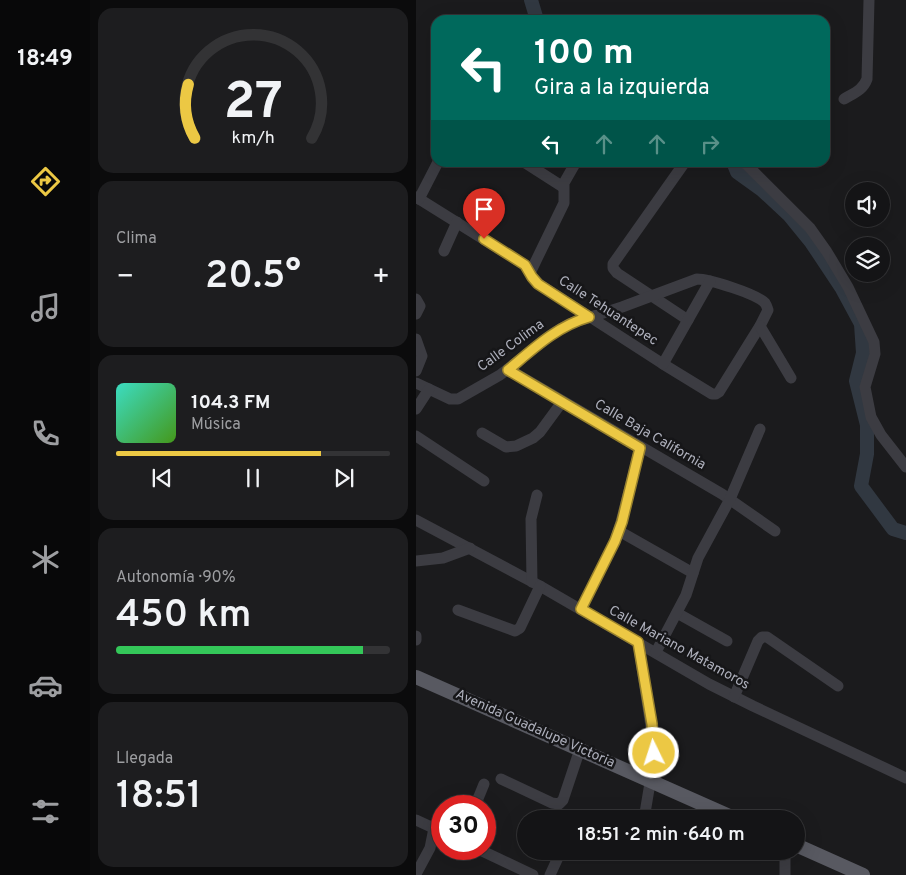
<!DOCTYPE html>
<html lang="es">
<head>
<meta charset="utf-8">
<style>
	body { margin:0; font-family:Overpass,sans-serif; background:#1d1d1f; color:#f1f3f6; height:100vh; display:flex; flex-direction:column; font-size:19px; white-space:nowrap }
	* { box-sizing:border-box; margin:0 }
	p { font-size:16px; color:#9d9ea1 }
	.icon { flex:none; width:28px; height:28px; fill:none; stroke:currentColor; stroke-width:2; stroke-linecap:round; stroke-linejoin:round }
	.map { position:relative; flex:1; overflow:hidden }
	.panel { display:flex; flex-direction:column; gap:8px; padding:8px; background:#0b0b0c; width:326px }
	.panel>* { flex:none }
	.top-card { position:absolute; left:15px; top:15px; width:399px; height:152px; border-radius:15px; box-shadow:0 5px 20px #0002,0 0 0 1px #333335; background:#00695c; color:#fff; overflow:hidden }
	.tools { position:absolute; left:429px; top:182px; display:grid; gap:10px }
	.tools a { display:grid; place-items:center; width:45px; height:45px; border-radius:50%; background:#141416; box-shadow:0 5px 20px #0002,0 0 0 1px #333335; font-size:25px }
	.speed { position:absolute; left:15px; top:795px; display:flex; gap:10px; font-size:25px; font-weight:700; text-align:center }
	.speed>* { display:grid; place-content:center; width:65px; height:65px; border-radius:50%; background:#141416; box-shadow:0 5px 20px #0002,0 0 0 1px #333335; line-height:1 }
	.speed .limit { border:8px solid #d22; background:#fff; color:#111 }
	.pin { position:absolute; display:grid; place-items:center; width:42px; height:42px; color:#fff; margin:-51px -21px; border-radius:50% 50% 50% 0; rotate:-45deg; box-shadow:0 0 5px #0007 }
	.pin .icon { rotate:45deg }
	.me { position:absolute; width:55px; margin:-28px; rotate:356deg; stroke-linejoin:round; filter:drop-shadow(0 0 4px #0008) }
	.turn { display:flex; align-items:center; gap:18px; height:105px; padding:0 20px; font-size:22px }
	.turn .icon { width:65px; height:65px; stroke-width:2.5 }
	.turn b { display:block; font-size:35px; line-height:42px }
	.lanes { display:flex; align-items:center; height:48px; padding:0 20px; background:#0003; justify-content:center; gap:25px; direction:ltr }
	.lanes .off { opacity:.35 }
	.big { font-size:38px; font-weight:600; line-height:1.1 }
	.panel .tile { flex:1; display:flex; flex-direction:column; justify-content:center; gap:8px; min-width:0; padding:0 18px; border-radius:15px; background:#1d1d1f }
	.panel .dial { align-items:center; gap:0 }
	.dial svg { height:130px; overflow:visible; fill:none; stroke:#333335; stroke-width:7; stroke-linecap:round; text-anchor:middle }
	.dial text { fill:#f1f3f6; stroke:none }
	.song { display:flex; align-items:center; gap:15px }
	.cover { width:60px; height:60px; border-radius:8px; background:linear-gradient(135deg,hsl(170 70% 55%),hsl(100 70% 35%)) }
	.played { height:5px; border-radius:2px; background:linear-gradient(90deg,#ecc844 75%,#333335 75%) }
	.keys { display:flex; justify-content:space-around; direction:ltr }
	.heat { display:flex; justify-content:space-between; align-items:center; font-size:28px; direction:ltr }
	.charge { height:8px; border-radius:4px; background:linear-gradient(90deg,#34c759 90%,#333335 0) }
	.trip { position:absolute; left:101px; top:810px; width:288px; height:50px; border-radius:25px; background:#141416; box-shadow:0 5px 20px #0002,0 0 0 1px #333335; font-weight:600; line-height:50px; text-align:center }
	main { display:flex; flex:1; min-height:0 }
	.dock { display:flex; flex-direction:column; width:90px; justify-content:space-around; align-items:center; background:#080809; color:#9d9ea1 }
	.dock .icon { width:35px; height:35px }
	.dock .current { color:#ecc844 }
	.dock b { font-size:22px; color:#f1f3f6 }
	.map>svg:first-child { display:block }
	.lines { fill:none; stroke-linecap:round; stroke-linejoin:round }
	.river { stroke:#313841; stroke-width:14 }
	.minor { stroke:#3c3c42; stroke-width:11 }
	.major { stroke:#585961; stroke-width:14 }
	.route-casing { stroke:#99822c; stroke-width:12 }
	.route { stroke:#ecc844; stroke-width:9 }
	.labels { text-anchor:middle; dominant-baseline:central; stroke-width:5; stroke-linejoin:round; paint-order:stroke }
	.street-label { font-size:14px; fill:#aeb0bc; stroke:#161618 }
</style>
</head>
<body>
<main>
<nav class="dock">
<b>18:49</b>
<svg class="icon current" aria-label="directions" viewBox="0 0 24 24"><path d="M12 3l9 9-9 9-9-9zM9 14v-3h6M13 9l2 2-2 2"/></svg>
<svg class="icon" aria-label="music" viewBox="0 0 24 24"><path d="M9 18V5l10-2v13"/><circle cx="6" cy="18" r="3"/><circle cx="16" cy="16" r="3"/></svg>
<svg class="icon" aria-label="phone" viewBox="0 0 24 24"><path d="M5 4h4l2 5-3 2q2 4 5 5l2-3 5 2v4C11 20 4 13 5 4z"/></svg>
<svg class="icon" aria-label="climate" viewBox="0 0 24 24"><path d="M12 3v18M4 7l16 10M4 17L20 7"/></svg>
<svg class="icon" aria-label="car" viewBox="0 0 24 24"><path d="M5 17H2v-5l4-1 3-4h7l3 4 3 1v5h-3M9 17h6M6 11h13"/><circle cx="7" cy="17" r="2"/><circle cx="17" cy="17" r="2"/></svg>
<svg class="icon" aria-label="filters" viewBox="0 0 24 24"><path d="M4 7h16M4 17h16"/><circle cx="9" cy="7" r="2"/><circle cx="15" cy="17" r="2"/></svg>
</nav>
<section class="panel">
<div class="tile dial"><svg viewBox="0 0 100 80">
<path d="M14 69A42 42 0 1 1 86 69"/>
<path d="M14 69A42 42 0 0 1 10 36" stroke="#ecc844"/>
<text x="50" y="56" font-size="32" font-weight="700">27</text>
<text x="50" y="72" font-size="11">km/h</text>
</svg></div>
<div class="tile"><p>Clima</p>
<div class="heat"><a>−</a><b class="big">20.5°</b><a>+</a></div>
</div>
<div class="tile">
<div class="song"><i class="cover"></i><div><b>104.3 FM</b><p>Música</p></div></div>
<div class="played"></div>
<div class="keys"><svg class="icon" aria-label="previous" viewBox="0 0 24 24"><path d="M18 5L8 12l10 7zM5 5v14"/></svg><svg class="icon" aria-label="pause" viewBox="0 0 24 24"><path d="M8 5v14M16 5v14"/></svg><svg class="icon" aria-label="next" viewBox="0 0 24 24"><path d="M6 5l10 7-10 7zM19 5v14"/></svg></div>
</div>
<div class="tile"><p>Autonomía · 90%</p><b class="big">450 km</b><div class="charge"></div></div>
<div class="tile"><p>Llegada</p><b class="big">18:51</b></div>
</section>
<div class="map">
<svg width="490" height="875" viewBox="0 0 490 875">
	<rect width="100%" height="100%" fill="#1b1b1d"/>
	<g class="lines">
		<g class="river">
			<path d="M115,0L121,20"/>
			<path d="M317,162L321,172L346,190L373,215L395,242L425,287L445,324L447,353L440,381L451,425V454L445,486L477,529L490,533"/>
		</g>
		<g class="minor">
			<path d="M428,99C438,93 447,90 451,79L453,0"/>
			<path d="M108,162L147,187"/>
			<path d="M269,162L197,264V268L201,273L272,320"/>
			<path d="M328,162L394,228L411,252L432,287L458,342L459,354L449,387L455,417L465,435L490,467"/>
			<path d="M0,197L109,265L116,277L123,284L247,364L296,394H300L303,392L344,326L352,310C351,307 351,306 349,303C341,294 293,279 281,279L206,307L153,324L139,332L84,375L42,399H34L0,383"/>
			<path d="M3,199L22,162"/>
			<path d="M28,251L41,222"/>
			<path d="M114,273L148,203V183L160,162"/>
			<path d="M0,299L4,306L0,314"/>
			<path d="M344,326L375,378"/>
			<path d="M0,339L6,356L0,371"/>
			<path d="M247,364L294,281"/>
			<path d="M92,369L306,494L359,531"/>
			<path d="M0,409L13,389"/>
			<path d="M66,433L90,447L100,446L117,438L124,432L146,402"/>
			<path d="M0,436L68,481"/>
			<path d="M0,520L124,586L293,684L337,706L490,778"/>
			<path d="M203,531L277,573"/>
			<path d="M0,561L27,558L54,548"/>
			<path d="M116,582L115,519L121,495"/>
			<path d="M165,609L199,541L205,522L224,448"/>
			<path d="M42,610L99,631L104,628L124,586"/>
			<path d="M261,613L311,641"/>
			<path d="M0,636V640"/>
			<path d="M222,642L237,740V765L228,819"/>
			<path d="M240,652L270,595L282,558L314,499L344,429"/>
			<path d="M318,697L342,641L346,637H351L422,686"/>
			<path d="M85,779L136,803L143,804L147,800L164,749"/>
			<path d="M59,806L68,784"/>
			<path d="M0,820L26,832"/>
			<path d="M62,849L117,875"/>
			<path d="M0,874L14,848L18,828"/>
			<path d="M134,875L145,851"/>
			<path d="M369,875V851"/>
		</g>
		<g class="major">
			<path d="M0,677L320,819"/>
			<path d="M380,845L447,875"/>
		</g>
	</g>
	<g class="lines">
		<g class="route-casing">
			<path id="route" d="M68,239L109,265L116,277L122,284L173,317C141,326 117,349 92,370L224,448L206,522L199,541L165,609L222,642L236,724L238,753"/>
		</g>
		<use href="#route" class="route"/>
	</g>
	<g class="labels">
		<g class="street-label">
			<text transform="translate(192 311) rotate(33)">Calle Tehuantepec</text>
			<text transform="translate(95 346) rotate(-36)">Calle Colima</text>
			<text transform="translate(234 435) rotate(30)">Calle Baja California</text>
			<text transform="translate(263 648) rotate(29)">Calle Mariano Matamoros</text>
			<text transform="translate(119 729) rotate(24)">Avenida Guadalupe Victoria</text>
		</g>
	</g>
</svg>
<div class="tools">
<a><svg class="icon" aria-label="sound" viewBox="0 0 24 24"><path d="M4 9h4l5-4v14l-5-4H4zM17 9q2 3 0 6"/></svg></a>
<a><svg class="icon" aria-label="layers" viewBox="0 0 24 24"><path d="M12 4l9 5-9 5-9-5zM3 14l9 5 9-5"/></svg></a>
</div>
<div class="speed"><div class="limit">30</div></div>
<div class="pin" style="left:68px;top:239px;background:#d93025"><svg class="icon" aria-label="arrive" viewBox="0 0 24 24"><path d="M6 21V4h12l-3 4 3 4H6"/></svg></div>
<svg class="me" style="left:238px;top:753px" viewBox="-20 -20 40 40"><circle r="17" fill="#ecc844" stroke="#fff" stroke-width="3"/><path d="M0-11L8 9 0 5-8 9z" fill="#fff"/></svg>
<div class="trip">18:51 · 2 min · 640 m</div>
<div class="top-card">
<div class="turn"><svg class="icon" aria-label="left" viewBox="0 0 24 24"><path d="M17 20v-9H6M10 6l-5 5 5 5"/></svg><div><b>100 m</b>Gira a la izquierda</div></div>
<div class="lanes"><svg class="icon" aria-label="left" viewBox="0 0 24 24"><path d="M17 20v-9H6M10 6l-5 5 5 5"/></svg><svg class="icon off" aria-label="ahead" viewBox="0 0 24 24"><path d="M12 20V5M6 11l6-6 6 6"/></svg><svg class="icon off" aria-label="ahead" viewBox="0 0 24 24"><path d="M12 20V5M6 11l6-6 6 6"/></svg><svg class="icon off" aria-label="right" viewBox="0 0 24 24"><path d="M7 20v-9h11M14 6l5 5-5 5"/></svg></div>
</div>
</div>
</main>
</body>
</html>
